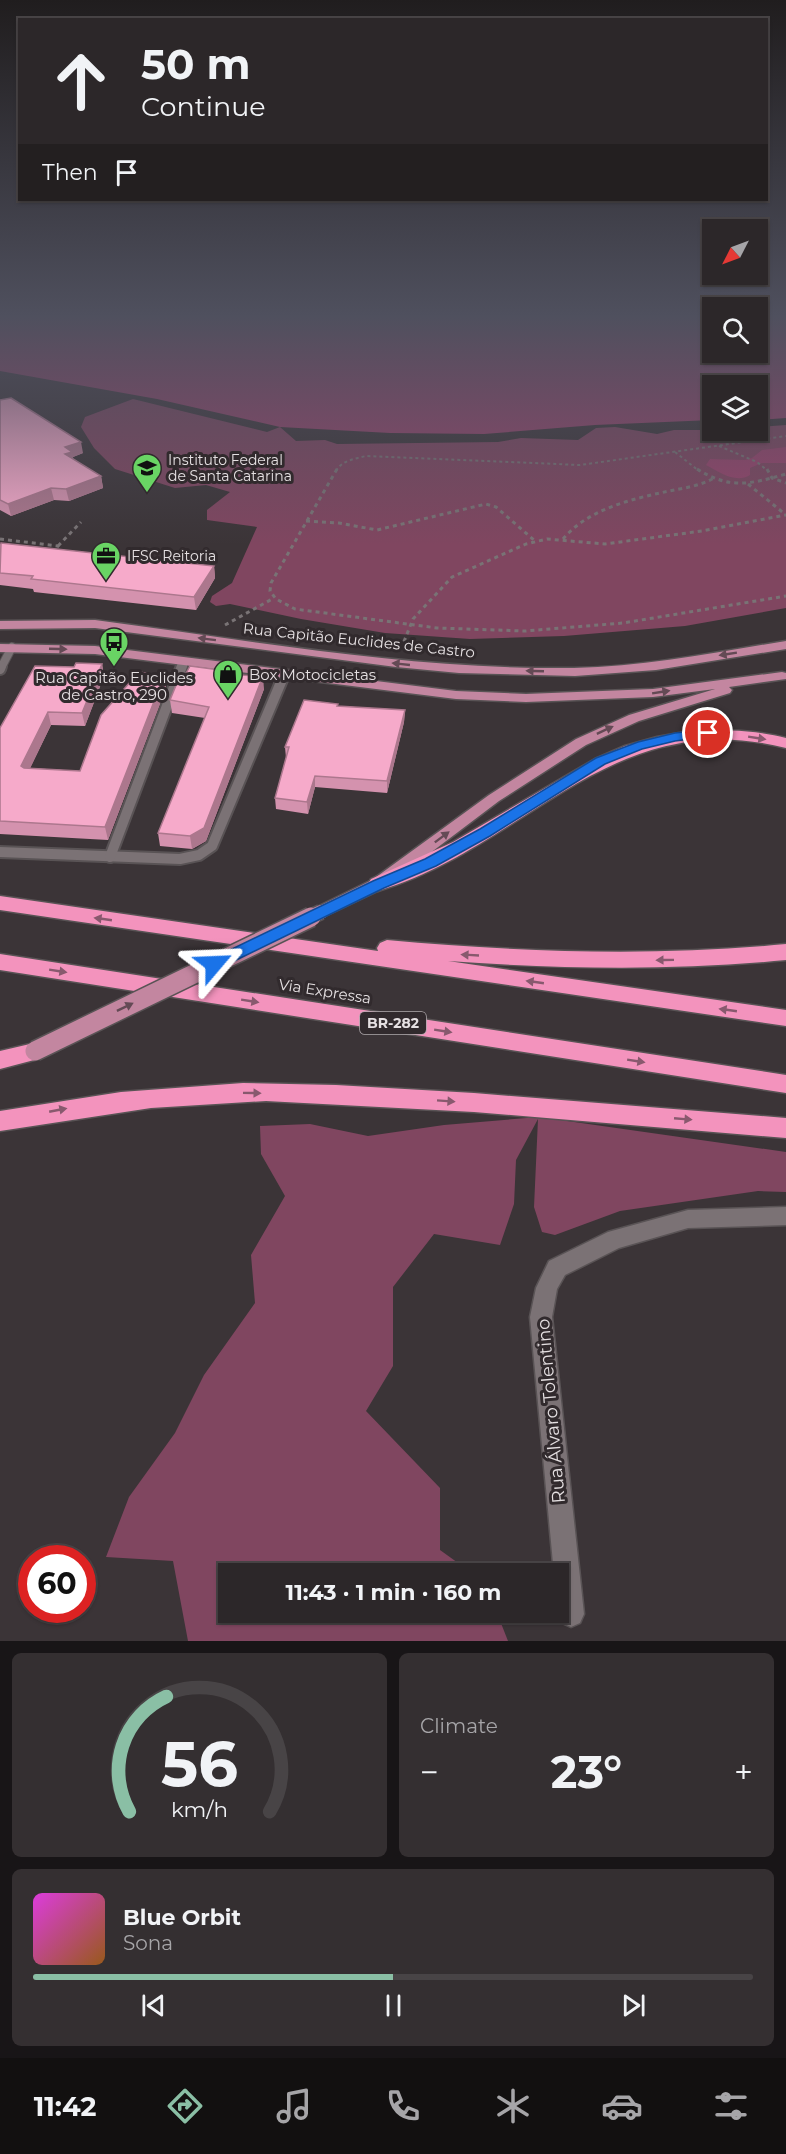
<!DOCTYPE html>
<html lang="en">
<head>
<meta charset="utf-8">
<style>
	body { margin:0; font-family:Montserrat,sans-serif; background:#342f31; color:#f1f3f6; height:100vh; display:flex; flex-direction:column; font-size:22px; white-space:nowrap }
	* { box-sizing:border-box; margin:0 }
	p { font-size:20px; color:#a6a5a8 }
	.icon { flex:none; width:33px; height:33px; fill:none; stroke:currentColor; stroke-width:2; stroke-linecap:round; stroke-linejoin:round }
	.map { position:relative; height:1641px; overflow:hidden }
	.panel { display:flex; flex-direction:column; gap:12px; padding:12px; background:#181517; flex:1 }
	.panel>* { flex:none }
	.hud { position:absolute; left:18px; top:18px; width:750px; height:183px; border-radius:0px; box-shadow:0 2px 4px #0004,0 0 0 2px #484446; background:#2c2729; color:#f1f3f6; overflow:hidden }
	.needle { width:39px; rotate:228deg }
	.tools { position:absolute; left:702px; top:219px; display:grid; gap:12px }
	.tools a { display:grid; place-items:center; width:66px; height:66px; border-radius:0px; background:#2c2729; box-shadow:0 2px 4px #0004,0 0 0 2px #484446; font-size:30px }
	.speed { position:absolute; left:18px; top:1545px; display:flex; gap:12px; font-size:30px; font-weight:700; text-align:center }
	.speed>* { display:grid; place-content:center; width:78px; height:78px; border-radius:50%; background:#2c2729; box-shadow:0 2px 4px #0004,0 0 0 2px #484446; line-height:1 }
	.speed .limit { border:9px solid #d22; background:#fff; color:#111 }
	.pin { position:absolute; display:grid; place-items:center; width:51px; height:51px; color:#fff; margin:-26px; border:3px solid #fff; border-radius:50%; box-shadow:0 2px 6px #0007 }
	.me { position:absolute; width:66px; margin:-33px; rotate:64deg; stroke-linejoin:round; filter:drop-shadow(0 0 4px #0008) }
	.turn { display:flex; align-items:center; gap:21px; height:126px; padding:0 24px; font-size:27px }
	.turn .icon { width:78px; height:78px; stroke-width:2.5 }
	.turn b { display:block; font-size:42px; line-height:51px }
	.then { display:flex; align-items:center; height:57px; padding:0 24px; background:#0003; gap:12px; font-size:22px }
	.big { font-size:45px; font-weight:700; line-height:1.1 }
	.panel .tile { flex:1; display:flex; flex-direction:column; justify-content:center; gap:9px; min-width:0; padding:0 21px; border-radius:9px; background:#342f31 }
	.panel .dial { align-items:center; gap:0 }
	.dial svg { height:156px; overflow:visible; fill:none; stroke:#484446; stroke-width:7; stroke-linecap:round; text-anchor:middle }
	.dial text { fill:#f1f3f6; stroke:none }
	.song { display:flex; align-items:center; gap:18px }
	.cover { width:72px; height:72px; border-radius:9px; background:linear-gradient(135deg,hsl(300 70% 55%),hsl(30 70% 35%)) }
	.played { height:6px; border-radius:3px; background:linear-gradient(90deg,#8abfa5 50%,#484446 50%) }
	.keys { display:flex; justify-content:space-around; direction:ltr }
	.heat { display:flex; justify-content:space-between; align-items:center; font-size:33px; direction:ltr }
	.panel .tiles { flex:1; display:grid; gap:12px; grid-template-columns:1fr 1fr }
	.tile:last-child { grid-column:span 2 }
	.trip { position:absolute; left:218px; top:1563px; width:351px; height:60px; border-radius:0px; background:#2c2729; box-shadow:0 2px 4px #0004,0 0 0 2px #484446; font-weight:700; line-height:60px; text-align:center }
	.tab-bar { display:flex; height:96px; justify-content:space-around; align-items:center; background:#121010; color:#a6a5a8 }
	.tab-bar .icon { width:42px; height:42px }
	.tab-bar .current { color:#8abfa5 }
	.tab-bar b { font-size:27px; color:#f1f3f6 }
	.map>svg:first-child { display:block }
	.green { fill:#804660 }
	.water { fill:#99446c }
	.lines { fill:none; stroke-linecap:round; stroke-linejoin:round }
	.lane-far1-casing { stroke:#595355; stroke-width:10 }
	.lane-casing { stroke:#595355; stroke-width:14 }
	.street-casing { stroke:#595355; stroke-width:3 }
	.primary-casing { stroke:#595355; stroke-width:3 }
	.highway-casing { stroke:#595355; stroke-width:3 }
	.path-far1 { stroke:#797375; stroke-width:2; stroke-dasharray:3 3; stroke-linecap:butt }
	.path { stroke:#797375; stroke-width:3; stroke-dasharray:4 4; stroke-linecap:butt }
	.lane-far1 { stroke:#7b7275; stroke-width:8 }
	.lane { stroke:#7b7275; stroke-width:10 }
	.street { fill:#7b7275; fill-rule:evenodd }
	.primary { fill:#c386a0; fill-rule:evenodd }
	.highway { fill:#f393bd; fill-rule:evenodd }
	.primary-bridge-far1-casing { stroke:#595355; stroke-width:17; stroke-linecap:butt }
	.primary-bridge-casing { stroke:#595355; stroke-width:22; stroke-linecap:butt }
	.primary-bridge-far1 { stroke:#c386a0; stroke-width:14 }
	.primary-bridge { stroke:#c386a0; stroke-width:19 }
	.wall { fill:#d492ae }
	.shaded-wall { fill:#ac778d }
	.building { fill:#f6aaca; stroke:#ac778d; stroke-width:1.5 }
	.oneway { fill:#644a55 }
	.oneway2 { fill:#88596e }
	.route { fill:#1a73e8; stroke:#114b97; stroke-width:1.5 }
	.labels { text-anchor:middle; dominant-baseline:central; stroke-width:6; stroke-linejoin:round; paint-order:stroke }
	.far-poi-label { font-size:14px; fill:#e5e0e2; stroke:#312a2d; text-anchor:start }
	.shield { fill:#312a2d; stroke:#afa9ac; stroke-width:1.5 }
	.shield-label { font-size:14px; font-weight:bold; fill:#e5e0e2 }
	.street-label { font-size:15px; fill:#e5e0e2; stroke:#312a2d }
	.poi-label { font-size:15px; fill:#e5e0e2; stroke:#312a2d; text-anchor:start }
	.near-street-label { font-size:18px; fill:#e5e0e2; stroke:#312a2d }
</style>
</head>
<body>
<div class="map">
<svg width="786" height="1641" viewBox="0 0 786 1641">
	<rect width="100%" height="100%" fill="#3b3437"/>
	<g class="green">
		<path d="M133,399L267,432L280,427L296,441L325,440L337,444L498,442L521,438L578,440L596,428L615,427L657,434L674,430H758V427L786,425V608L685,626L564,636L470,639L385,633L301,619L230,604L216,606L210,602L212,596L232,583L257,527L207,520V510L230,492L206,485L175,488L115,469L94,448L81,427L85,417Z"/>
		<path d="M539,1117L786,1152V1192L758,1191L620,1211L555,1235L542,1232L534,1207L538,1119L516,1160L514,1204L500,1245L434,1234L393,1287V1366L366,1411L440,1488V1550L472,1573L228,1574V1612L497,1613L508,1641H188L173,1561L106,1557L129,1497L175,1433L204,1375L255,1303L251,1255L285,1196L261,1154L260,1126L310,1124L368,1136L444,1125Z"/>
	</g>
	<g class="water">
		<path d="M0,315H712V352H758V315H786V418L758,420V386H712V420L595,425L484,434L390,433L280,427L157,399L0,371Z"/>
		<path d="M786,447V463H762L750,468V475C736,484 719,472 706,465L710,459L745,460L752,458L762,450Z"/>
	</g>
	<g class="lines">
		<g class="lane-far1-casing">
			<g id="lane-far1">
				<path d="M1,668L12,647"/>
				<path d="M182,668L184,662"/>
			</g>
		</g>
		<g class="lane-casing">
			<g id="lane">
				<path d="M0,669L1,666"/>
				<path d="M0,852L180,859L199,855L212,846L284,675"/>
				<path d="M110,857L182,666"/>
			</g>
		</g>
		<g class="street-casing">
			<path id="street" d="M786,1207V1225L688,1228L619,1248L565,1275L557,1289L552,1317L584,1614L580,1623L571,1627L562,1623L558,1612V1574H554L530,1317L536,1288L549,1261L608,1232L688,1210Z"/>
		</g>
		<g class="primary-casing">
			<g id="primary">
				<path d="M95,620C254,641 414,670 574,668C645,667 716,652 786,641V649L656,670L575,676L459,673L396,667L95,628L0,629V621Z"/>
				<path d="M0,644L95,646L456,691L526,694L653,689L782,672L786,673V679L729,687L732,690L730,693L639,721L586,745L499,801L384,888L321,918L315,916L313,912L315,908L372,880L489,795L576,739L629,715L715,689L653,697L526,702L456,699L95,654L0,652Z"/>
			</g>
		</g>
		<g class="highway-casing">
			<g id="highway">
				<path d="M696,730C727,730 756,730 786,738V748C611,703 527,847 378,891L371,889L368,884L371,879L453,842L595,759L625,746L657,737Z"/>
				<path d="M0,896L378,951L377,948L380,943L387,940C520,952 652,957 786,944V960C673,971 561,969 448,961L786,1010V1026L0,910Z"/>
				<path d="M0,954L786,1075V1093L0,970Z"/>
				<path d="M30,1044L38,1047L41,1053L38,1059L0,1069V1051Z"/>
				<path d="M243,1083L336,1085L474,1093L786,1118V1138L474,1112L266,1101L151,1108L0,1131V1111L121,1092Z"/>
			</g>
		</g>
		<g class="path-far1">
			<path d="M719,446L757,462L768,471"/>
			<path d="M675,452L699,471"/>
			<path d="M336,471C342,460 355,459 366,456L580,465L786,436"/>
		</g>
		<g class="path">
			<path d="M337,469L271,583L270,591L276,599L295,609L437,628L525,631L623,623L786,596"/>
			<path d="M697,469C731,490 750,484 786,474"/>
			<path d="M767,469L772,478L786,483"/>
			<path d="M748,484L786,515"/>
			<path d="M306,521L339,523L377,530L486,504L496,507L535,541"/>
			<path d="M0,539L58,546L53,553"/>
			<path d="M563,539C588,509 632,499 669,491C684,488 700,486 714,478"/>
			<path d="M58,546L81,522"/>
			<path d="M225,625L274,598"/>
			<path d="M401,649L413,619L452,577L526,544L547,539L605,544L702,531L786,515"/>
		</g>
		<use href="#lane-far1" class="lane-far1"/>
		<use href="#lane" class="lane"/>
		<use href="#street" class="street"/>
		<use href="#primary" class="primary"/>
		<use href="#highway" class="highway"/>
		<g class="primary-bridge-far1-casing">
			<path id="primary-bridge-far1" d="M308,918L321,912"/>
		</g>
		<g class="primary-bridge-casing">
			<path id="primary-bridge" d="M35,1051L311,917"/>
		</g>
		<use href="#primary-bridge-far1" class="primary-bridge-far1"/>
		<use href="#primary-bridge" class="primary-bridge"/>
	</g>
	<g class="wall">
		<path d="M0,400L83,453L73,457V459L101,476L103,488L69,501L54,500L11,516L0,510Z"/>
		<path d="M0,544L214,566L215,578L196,610L34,592L33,589L0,585Z"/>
		<path d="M102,664L104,676L85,726L51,725L30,768L80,771L164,676L166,688L108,840L0,834V728L74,667Z"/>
		<path d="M220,670L221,674L264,689L206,841L192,849L160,846L158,833L205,718L172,713L170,700L183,679Z"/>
		<path d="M338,706L405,710L404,722L387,793L315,787L308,814L276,809L275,798L286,758L285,747Z"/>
	</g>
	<g class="shaded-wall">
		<path d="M81,442L83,453L73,457L74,463L68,466L65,447Z"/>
		<path d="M101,476L103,488L69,501L66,489Z"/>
		<path d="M51,488L54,500L11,516L8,504Z"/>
		<path d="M214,566L215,578L196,610L194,597Z"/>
		<path d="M102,664L104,676L85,726L82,713Z"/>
		<path d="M164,676L166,688L108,840L105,827Z"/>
		<path d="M263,676L264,689L206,841L192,849L190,836Z"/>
		<path d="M405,710L404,722L387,793V781Z"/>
		<path d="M48,712L51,725L25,779L21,766Z"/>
		<path d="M315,776V787L308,814L307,802Z"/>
	</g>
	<g class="building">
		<path d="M11,398L81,442L65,447L72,452L65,454L101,476L66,489L51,488L8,504L0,500V400Z"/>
		<path d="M1,543L214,566L194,597L31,579L33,576L0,573Z"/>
		<path d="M76,663L102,664L82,713L48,712L21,766L24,768L80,771L101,715L139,672L164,676L105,827L0,821V728L35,666L74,667Z"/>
		<path d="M190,666L220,670L218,674L263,676L204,828L190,836L158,833L209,707L170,700L179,678L183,679Z"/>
		<path d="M304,700L338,704L337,706L405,710L387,781L315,776L307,802L275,798L289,747H285Z"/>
	</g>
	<defs><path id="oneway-solid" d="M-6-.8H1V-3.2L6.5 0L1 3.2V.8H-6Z" transform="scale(1.5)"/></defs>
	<g class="oneway">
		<use href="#oneway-solid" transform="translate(207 639) rotate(-173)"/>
		<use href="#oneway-solid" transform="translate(58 649) rotate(2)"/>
		<use href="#oneway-solid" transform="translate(728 654) rotate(171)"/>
		<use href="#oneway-solid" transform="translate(401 664) rotate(-174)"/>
		<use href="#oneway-solid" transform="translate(535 671) rotate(-178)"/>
		<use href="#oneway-solid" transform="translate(661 692) rotate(-9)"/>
		<use href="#oneway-solid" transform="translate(605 730) rotate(-25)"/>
		<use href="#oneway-solid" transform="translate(442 837) rotate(-37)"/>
		<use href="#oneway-solid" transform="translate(125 1007) rotate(-26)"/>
	</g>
	<g class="oneway2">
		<use href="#oneway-solid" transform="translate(757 738) rotate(9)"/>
		<use href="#oneway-solid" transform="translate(103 919) rotate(-172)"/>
		<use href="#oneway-solid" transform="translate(470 955) rotate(-177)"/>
		<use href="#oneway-solid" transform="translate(665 960) rotate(179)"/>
		<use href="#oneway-solid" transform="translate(58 971) rotate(9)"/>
		<use href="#oneway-solid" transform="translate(535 982) rotate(-172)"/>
		<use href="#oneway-solid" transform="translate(250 1001) rotate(9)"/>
		<use href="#oneway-solid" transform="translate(728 1010) rotate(-172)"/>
		<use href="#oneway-solid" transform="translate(443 1031) rotate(9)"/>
		<use href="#oneway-solid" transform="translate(636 1061) rotate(9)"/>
		<use href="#oneway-solid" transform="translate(252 1093) rotate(1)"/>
		<use href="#oneway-solid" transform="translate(446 1101) rotate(4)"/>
		<use href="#oneway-solid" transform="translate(58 1110) rotate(-11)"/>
		<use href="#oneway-solid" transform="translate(683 1119) rotate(5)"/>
	</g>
	<linearGradient id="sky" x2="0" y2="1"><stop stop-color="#201d1e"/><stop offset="0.58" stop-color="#4f505e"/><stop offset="1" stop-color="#4f505e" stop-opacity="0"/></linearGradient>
	<rect width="786" height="545" fill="url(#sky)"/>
	<path class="route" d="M708,729L715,733L713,736L675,741L642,749L605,764L490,836L436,866L384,888L220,968H209L206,964L209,960L373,881L425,859L480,829L596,758L638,742L675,733Z"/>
	<defs>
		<g id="university-pin" transform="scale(1.5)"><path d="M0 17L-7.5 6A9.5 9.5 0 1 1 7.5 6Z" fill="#69d464" stroke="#312a2d"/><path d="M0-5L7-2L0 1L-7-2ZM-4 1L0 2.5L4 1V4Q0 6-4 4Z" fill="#111"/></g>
		<g id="office-pin" transform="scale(1.5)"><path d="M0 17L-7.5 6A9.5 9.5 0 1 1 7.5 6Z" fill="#69d464" stroke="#312a2d"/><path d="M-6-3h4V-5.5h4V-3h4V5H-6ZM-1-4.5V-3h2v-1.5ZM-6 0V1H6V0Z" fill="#111"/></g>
		<g id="bus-pin" transform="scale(1.5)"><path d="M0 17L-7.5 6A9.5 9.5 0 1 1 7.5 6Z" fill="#69d464" stroke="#312a2d"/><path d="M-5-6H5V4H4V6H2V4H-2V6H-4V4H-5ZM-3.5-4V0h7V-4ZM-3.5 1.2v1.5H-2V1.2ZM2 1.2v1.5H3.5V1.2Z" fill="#111"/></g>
		<g id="shop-pin" transform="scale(1.5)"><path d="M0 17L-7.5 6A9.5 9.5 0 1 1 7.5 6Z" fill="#69d464" stroke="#312a2d"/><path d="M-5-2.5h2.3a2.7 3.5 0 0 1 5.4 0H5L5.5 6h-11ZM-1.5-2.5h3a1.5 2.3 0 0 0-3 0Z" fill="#111"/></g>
	</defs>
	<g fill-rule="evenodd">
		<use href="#university-pin" x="147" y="468"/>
		<use href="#office-pin" x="106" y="556"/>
		<use href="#bus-pin" x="114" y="642"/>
		<use href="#shop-pin" x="228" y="674"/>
	</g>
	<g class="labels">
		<g class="far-poi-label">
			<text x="168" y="460">Instituto Federal<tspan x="168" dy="16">de Santa Catarina</tspan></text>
			<text x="127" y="556">IFSC Reitoria</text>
		</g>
		<rect class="shield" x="360" y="1012" width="66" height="22" rx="4.5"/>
		<g class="shield-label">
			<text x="393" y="1023">BR-282</text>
		</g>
		<g class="street-label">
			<text transform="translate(359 640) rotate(6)">Rua Capitão Euclides de Castro</text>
			<text transform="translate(325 991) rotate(9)">Via Expressa</text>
		</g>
		<g class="poi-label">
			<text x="249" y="674">Box Motocicletas</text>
			<text x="114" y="677" text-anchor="middle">Rua Capitão Euclides<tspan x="114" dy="17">de Castro, 290</tspan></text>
		</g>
		<g class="near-street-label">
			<text transform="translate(551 1411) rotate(-95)">Rua Álvaro Tolentino</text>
		</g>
	</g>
</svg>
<div class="tools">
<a><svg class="needle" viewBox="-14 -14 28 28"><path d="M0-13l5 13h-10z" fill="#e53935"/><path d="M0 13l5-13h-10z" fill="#a6a5a8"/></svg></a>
<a><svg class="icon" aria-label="search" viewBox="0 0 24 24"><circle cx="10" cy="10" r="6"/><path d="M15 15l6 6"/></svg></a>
<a><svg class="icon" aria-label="layers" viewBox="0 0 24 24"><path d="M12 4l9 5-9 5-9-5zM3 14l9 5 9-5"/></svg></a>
</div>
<div class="speed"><div class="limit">60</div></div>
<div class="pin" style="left:708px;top:733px;background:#d93025"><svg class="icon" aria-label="arrive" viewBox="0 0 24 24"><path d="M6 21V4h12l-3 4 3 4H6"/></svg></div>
<svg class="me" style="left:214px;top:964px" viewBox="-20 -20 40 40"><path d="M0-17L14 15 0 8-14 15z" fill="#1a73e8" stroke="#fff" stroke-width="4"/></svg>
<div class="trip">11:43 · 1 min · 160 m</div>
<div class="hud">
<div class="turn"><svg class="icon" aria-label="ahead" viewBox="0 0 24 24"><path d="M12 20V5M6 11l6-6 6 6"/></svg><div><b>50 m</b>Continue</div></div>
<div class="then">Then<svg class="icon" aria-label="arrive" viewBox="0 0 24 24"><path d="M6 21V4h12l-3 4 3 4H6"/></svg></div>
</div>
</div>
<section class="panel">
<div class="tiles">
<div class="tile dial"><svg viewBox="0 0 100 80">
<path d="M14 69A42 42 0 1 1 86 69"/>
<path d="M14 69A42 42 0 0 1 33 10" stroke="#8abfa5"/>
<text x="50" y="56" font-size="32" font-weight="700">56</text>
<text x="50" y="72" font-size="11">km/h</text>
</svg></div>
<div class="tile"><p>Climate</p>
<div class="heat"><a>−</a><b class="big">23°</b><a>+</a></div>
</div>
<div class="tile">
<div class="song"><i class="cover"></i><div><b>Blue Orbit</b><p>Sona</p></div></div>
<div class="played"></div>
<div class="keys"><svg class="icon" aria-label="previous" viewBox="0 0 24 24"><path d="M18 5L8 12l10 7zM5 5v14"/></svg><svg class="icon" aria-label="pause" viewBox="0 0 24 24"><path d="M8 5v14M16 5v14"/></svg><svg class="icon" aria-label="next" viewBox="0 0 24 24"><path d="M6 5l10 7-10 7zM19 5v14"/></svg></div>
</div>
</div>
</section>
<nav class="tab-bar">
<b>11:42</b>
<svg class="icon current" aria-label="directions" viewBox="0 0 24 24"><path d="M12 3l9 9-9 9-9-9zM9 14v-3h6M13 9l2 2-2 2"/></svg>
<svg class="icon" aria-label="music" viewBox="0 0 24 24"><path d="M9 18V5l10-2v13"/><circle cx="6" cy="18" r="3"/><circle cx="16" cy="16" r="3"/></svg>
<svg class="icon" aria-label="phone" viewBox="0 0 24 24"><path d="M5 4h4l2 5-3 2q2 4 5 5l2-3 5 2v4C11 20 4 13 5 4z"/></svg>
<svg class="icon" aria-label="climate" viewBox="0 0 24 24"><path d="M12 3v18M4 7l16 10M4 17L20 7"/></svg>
<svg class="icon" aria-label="car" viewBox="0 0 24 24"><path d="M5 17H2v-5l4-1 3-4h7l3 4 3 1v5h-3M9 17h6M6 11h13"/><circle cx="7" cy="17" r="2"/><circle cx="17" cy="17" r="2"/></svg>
<svg class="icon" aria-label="filters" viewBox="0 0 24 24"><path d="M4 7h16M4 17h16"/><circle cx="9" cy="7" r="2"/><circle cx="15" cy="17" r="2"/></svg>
</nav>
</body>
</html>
